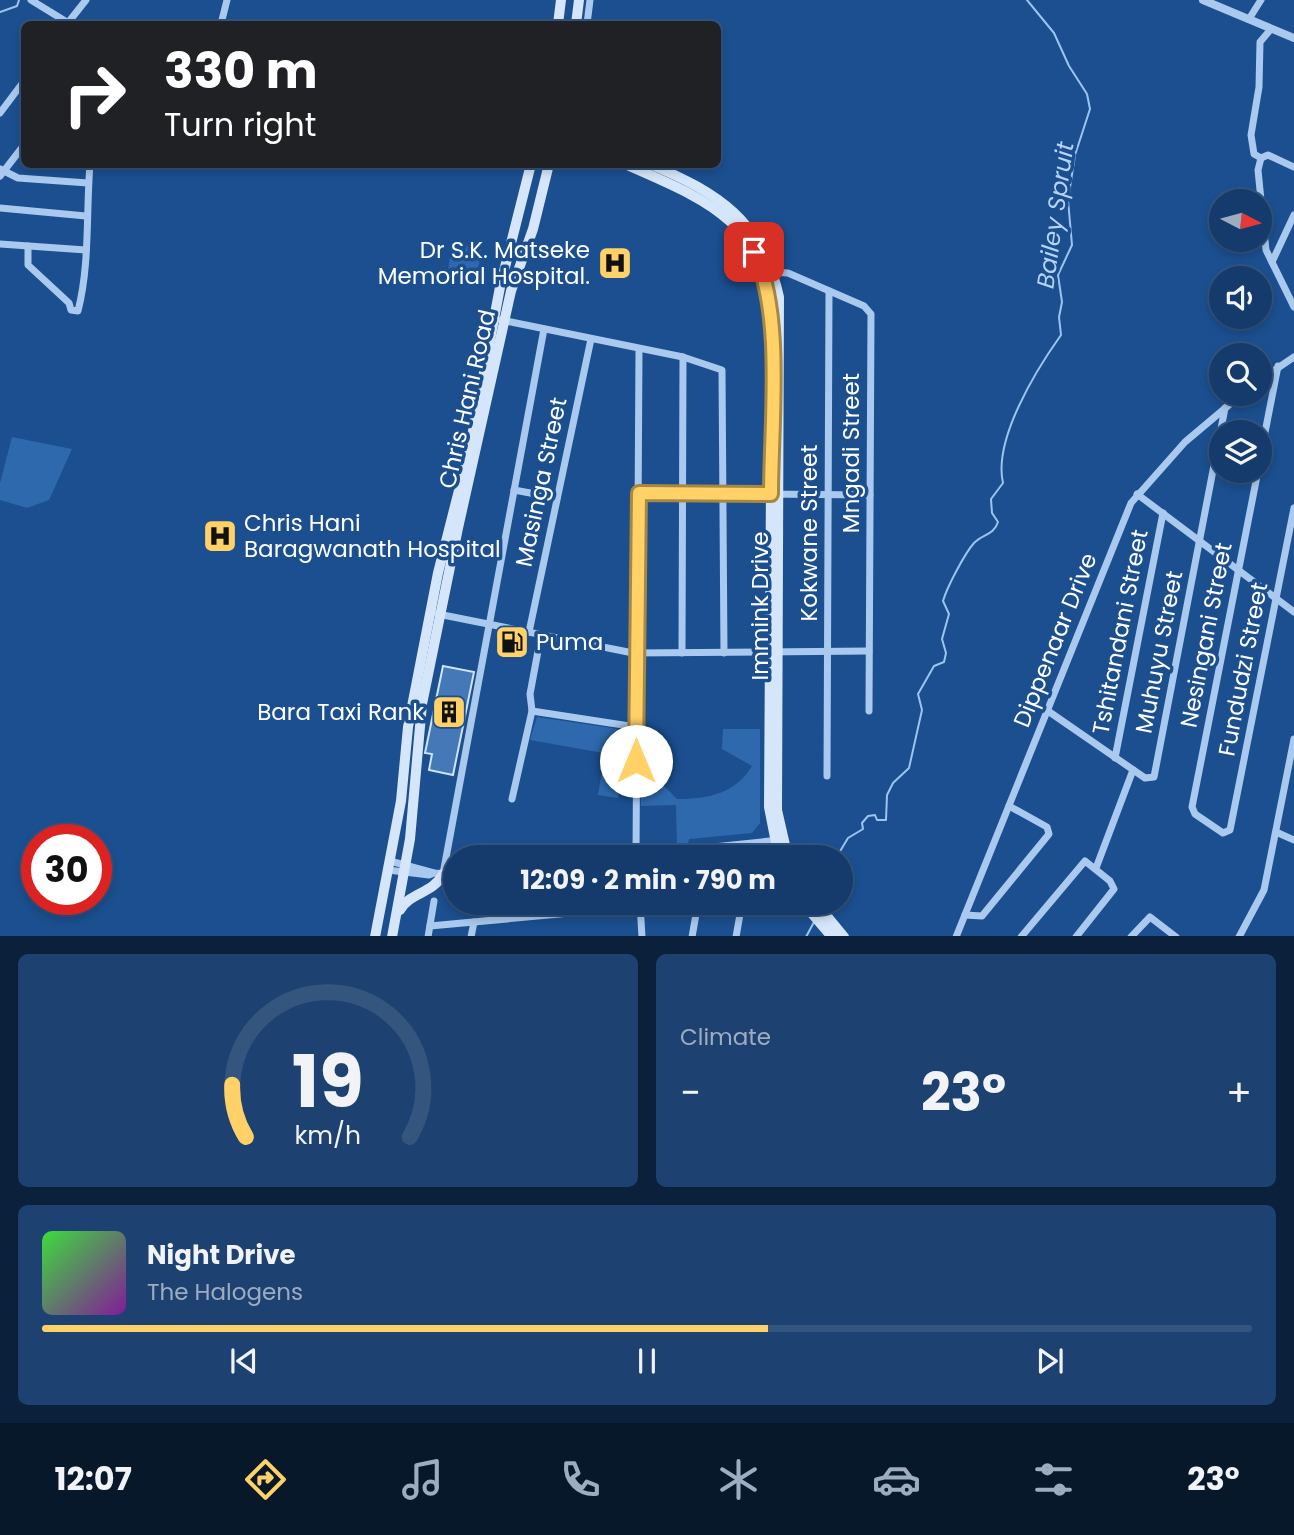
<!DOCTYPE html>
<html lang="en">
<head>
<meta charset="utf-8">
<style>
	body { margin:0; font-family:Poppins,sans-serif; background:#1d4271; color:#f1f3f6; height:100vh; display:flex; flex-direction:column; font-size:26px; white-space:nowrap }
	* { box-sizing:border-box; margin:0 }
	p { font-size:23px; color:#9dadc1 }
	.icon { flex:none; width:38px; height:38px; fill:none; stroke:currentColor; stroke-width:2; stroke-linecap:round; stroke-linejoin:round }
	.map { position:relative; height:936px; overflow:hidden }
	.details { display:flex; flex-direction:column; gap:18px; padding:18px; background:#0b203b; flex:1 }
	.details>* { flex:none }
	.top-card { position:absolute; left:21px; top:21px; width:700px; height:147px; border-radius:10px; box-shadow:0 4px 10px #0003,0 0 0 2px #33557e; background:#202124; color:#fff; overflow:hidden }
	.needle { width:46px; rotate:96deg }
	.buttons { position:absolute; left:1209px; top:189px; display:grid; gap:14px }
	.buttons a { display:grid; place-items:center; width:63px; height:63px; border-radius:50%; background:#143b6b; box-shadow:0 4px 10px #0003,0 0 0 2px #33557e; font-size:35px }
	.speed { position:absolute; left:21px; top:824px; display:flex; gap:14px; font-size:35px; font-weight:700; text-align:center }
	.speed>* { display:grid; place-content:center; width:91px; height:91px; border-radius:50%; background:#143b6b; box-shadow:0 4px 10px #0003,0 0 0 2px #33557e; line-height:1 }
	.speed .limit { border:10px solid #d22; background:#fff; color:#111 }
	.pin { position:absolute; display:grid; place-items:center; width:60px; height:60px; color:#fff; margin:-30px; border-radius:14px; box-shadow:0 4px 10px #0006 }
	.me { position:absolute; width:77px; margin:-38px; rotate:0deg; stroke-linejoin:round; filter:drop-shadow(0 0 5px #0008) }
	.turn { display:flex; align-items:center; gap:24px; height:147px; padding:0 28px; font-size:32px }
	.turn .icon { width:91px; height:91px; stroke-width:2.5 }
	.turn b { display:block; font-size:49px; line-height:60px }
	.big { font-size:52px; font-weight:700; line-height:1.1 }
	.details .card { flex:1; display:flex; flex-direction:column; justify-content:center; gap:10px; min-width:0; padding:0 24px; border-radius:10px; background:#1d4271 }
	.details .dial { align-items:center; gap:0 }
	.dial svg { height:182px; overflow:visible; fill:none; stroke:#33557e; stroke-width:7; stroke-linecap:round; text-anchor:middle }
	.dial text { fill:#f1f3f6; stroke:none }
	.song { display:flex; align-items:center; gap:21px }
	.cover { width:84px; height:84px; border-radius:10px; background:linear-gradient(135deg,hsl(120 70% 55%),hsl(290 70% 35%)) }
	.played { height:7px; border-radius:4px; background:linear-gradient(90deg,#ffd166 60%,#33557e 60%) }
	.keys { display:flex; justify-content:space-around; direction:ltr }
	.heat { display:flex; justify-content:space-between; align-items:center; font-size:38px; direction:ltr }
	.details .tiles { flex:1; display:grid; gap:18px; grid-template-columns:1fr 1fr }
	.card:last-child { grid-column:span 2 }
	.trip { position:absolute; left:443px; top:845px; width:410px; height:70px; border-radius:35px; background:#143b6b; box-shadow:0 4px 10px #0003,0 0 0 2px #33557e; font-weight:700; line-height:70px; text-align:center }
	.menu { display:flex; height:112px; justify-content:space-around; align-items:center; background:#08182b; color:#9dadc1 }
	.menu .icon { width:49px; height:49px }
	.menu .on { color:#ffd166 }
	.menu b { font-size:32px; color:#f1f3f6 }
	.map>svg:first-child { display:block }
	.green { fill:#2e69ad }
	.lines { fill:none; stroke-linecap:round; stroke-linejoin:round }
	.stream { stroke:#9cc4f0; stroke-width:2 }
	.building { fill:#4478b7; stroke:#cfe3fa; stroke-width:2 }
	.minor { stroke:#a9c9ee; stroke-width:7 }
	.tertiary { stroke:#a9c9ee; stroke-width:8 }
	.secondary { stroke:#d6e6fa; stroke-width:10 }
	.route-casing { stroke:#a68842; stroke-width:18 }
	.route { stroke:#ffd166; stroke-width:12 }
	.labels { text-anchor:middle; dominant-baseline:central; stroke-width:7; stroke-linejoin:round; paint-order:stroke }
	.poi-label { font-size:23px; fill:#fff; stroke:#1b4f8f; text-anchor:end }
	.street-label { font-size:23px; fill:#fff; stroke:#1b4f8f }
	.water-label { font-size:24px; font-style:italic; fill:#b5d3f5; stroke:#1b4f8f }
</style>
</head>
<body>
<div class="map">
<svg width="1294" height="937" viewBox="0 0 1294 937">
	<rect width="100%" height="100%" fill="#1b4f8f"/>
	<g class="green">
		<path d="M451,244L481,247L478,276L448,273Z"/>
		<path d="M12,437L72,449L49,500L27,508L0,500V483Z"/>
		<path d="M537,717L632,731L631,758L530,740Z"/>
		<path d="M723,729H760V823L752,833L689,839L688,845L677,847L676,805L641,806V747L650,746L657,779L677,799C708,799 735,794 752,766L722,749Z"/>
		<path d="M604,760L625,763L618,798L598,795Z"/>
	</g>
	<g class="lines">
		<g class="stream">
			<path d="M0,12L17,6L19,0"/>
			<path d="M836,858L848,838L863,829L862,823L868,816L875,815L877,820H886L887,795L893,783L909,768L922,710L918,694L934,666L944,662L946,653L942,639L949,614L943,601C947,587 965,553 974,543C983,534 994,535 998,522L992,513L991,499L1003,483C993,440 1036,370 1061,335L1059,317L1062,302L1058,275L1072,245L1068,200L1075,155L1090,109L1087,94L1069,66L1054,33L1027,0"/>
			<path d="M806,937L814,922"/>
		</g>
	</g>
	<path class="building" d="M443,666L474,672L453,775L429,770L432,754L425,753Z"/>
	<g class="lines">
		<g class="minor">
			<path d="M31,0L70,24"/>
			<path d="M1249,19L1261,0"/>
			<path d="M67,24L86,0"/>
			<path d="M221,24L227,0"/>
			<path d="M587,24L590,0"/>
			<path d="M0,113L24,81"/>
			<path d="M1261,158L1254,154L1251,135L1259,87L1260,42L1271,29"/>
			<path d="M1294,167L1268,155L1261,158L1258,170L1266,250L1294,307"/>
			<path d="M0,169L18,178L88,183"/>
			<path d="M0,176L24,145"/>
			<path d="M0,208L86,216"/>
			<path d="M0,244L86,250"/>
			<path d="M28,246V265L69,303L71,310L78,311C90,264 86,213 90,164"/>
			<path d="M1272,262L1294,215"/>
			<path d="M769,272L788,273L864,306L871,314L869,711"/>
			<path d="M501,320L683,357L722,370L724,653"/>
			<path d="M1260,380L1294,357"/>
			<path d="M1260,458L1278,366"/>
			<path d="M1258,471L1192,807L1195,814L1223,833L1230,830L1294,508"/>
			<path d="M514,490L557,498"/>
			<path d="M639,493L870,495"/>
			<path d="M1137,494L1294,612"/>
			<path d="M438,614L633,653L869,651"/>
			<path d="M529,632L591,339"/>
			<path d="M682,653L683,357"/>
			<path d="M532,711L636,727"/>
			<path d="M1048,711L1145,778L1154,777L1225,408"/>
			<path d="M1115,758L1163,513"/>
			<path d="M827,776L829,291"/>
			<path d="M512,799L532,711L530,694L541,635"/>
			<path d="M1276,832L1294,840"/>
			<path d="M607,858L780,840"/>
			<path d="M636,858L639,349"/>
			<path d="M390,861L434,873L455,874"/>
			<path d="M1096,868L1133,770"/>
			<path d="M388,870L429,875L434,873"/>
			<path d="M443,874L544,329"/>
			<path d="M640,903L642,937"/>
			<path d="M965,915L982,916L1049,834L1047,827L1009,806"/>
			<path d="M430,926L679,903"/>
			<path d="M428,937L434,901"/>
			<path d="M471,937L474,922"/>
			<path d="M692,937L698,903"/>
			<path d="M736,937L742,903"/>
			<path d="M956,937L1131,503L1185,442L1242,394"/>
			<path d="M1021,937L1085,861L1110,881L1114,889L1076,937"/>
			<path d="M1131,937L1150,917L1176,937"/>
			<path d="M1239,937L1264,890L1294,739"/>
		</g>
		<path class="tertiary" d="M1203,0L1294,38"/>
		<g class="secondary">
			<path d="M558,24L561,0"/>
			<path d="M576,24L579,0"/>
			<path d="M625,164C704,199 767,221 772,320L769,807L779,858"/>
			<path d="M650,164C718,193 762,220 779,297L777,810L788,858"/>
			<path d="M803,903L832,937"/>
			<path d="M816,903L844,937"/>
			<path d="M400,910C410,892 433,894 443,874"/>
			<path d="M375,937L401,801L408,727L438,573L470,447L500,287L531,164"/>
			<path d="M392,937L410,839L422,704L458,528L511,291L533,229L549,164"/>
		</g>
	</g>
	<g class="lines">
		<g class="route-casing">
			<path id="route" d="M636,761L639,493L771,494C771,425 784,312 754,252"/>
		</g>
		<use href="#route" class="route"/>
	</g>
	<defs>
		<g id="hospital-square" transform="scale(1.75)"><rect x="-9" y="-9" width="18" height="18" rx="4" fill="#ffd166" stroke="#1b4f8f"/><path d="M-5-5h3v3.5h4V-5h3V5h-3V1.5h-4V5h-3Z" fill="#111"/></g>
		<g id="fuel-square" transform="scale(1.75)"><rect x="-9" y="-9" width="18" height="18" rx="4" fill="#ffd166" stroke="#1b4f8f"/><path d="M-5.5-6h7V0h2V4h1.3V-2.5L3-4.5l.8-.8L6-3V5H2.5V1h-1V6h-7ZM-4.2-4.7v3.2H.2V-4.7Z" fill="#111"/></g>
		<g id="building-square" transform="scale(1.75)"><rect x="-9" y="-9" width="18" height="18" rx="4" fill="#ffd166" stroke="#1b4f8f"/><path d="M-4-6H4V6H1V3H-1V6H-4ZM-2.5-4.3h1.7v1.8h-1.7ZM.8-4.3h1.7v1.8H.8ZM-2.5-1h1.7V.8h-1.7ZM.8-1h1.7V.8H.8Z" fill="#111"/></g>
	</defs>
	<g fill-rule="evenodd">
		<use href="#hospital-square" x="615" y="263"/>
		<use href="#hospital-square" x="220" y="536"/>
		<use href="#fuel-square" x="512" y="642"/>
		<use href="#building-square" x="449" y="712"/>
	</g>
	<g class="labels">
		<g class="poi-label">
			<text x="590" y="250">Dr S.K. Matseke<tspan x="590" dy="26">Memorial Hospital.</tspan></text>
			<text x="244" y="523" text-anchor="start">Chris Hani<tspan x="244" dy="26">Baragwanath Hospital</tspan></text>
			<text x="536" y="642" text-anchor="start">Puma</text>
			<text x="424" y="712">Bara Taxi Rank</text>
		</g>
		<g class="street-label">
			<text transform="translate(467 399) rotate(-77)">Chris Hani Road</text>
			<text transform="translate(851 453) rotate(-90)">Mngadi Street</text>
			<text transform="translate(541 482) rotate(-78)">Masinga Street</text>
			<text transform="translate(809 533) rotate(-90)">Kokwane Street</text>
			<text transform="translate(760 606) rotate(-90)">Immink Drive</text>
			<text transform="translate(1120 632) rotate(-79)">Tshitandani Street</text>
			<text transform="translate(1206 635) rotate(-79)">Nesingani Street</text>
			<text transform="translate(1055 640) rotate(-68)">Dippenaar Drive</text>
			<text transform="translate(1159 652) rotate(-79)">Muhuyu Street</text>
			<text transform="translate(1243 669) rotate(-79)">Fundudzi Street</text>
		</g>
		<g class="water-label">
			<text transform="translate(1055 215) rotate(-82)">Bailey Spruit</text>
		</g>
	</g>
</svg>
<div class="buttons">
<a><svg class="needle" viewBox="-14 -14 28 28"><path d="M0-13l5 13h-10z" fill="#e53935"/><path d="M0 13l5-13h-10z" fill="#9dadc1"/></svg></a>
<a><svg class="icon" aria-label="sound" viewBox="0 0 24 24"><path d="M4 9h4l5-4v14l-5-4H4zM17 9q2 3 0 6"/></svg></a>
<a><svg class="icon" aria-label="search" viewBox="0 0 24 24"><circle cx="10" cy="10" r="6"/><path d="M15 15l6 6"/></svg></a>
<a><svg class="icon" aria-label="layers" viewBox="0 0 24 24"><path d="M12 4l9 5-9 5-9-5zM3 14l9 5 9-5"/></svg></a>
</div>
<div class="speed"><div class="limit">30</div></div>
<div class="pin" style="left:754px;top:252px;background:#d93025"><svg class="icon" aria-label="arrive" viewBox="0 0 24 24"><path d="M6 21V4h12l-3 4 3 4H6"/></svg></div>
<svg class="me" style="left:636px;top:761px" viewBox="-20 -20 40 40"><circle r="19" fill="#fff"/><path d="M0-13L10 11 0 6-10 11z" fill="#ffd166"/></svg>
<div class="trip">12:09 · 2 min · 790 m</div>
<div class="top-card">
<div class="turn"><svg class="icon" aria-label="right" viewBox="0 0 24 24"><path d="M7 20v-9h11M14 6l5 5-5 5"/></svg><div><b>330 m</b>Turn right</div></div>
</div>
</div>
<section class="details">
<div class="tiles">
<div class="card dial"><svg viewBox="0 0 100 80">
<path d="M14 69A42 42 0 1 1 86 69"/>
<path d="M14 69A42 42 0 0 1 8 46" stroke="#ffd166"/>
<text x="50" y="56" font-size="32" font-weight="700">19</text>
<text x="50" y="72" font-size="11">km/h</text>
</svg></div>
<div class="card"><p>Climate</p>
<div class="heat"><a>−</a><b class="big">23°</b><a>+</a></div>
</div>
<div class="card">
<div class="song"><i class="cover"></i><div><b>Night Drive</b><p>The Halogens</p></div></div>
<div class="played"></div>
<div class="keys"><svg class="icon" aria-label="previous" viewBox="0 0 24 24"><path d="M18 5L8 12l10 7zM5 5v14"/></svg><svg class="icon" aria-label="pause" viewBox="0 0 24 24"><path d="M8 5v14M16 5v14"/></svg><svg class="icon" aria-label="next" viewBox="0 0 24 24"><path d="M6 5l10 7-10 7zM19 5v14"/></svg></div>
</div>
</div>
</section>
<nav class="menu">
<b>12:07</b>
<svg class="icon on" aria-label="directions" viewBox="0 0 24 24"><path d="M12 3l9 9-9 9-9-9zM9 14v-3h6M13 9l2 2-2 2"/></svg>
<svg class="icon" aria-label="music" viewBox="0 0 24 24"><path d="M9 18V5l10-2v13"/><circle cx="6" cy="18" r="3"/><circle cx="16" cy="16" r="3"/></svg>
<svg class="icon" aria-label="phone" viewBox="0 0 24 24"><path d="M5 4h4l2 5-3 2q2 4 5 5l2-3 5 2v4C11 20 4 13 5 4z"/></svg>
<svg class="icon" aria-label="climate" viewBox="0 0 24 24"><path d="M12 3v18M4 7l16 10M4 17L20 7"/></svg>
<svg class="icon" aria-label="car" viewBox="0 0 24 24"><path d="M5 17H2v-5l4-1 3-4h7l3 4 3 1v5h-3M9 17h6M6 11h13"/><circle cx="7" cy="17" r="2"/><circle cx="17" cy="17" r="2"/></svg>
<svg class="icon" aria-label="filters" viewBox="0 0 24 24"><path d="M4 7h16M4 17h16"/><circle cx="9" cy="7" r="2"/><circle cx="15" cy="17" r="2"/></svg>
<b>23°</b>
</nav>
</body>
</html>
